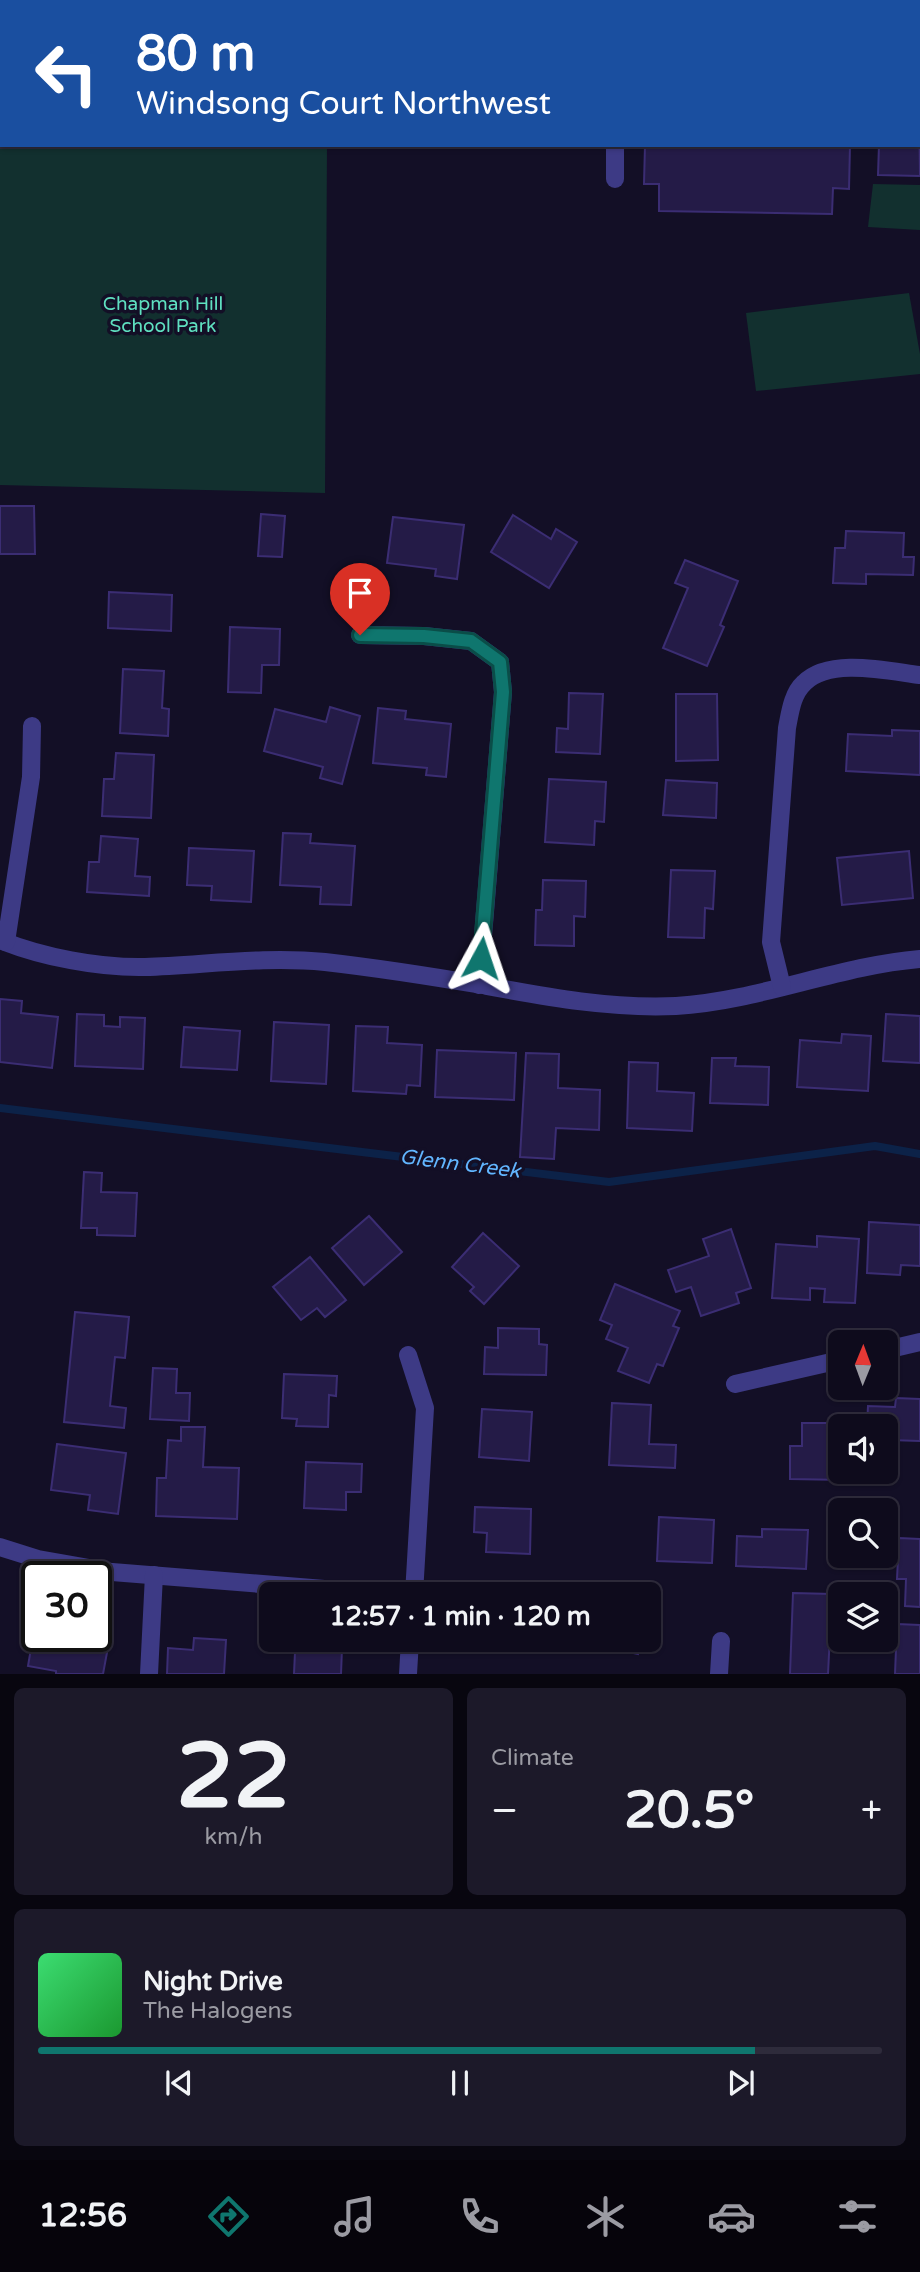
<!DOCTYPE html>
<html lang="en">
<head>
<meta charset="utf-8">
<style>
	body { margin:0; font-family:"Varela Round",sans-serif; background:#1c1929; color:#f1f3f6; height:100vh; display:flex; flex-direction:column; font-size:26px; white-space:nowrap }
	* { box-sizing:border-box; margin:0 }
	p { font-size:23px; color:#9b9ba3 }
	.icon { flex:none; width:38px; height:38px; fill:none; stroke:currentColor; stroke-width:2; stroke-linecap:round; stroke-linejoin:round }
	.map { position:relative; height:1674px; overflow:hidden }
	.sheet { display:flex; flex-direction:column; gap:14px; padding:14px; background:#08060f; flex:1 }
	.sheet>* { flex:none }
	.hud { position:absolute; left:0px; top:0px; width:920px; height:147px; box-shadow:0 2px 5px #0004,0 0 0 2px #2e2b3b; background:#1a4fa0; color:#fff; overflow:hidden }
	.needle { width:46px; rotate:1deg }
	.tools { position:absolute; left:828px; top:1330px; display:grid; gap:14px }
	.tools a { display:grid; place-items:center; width:70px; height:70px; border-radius:10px; background:#0e0b1c; box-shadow:0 2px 5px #0004,0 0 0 2px #2e2b3b; font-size:35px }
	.speed { position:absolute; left:21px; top:1561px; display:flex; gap:14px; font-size:35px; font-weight:700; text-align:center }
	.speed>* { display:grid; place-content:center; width:91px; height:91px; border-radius:50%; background:#0e0b1c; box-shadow:0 2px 5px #0004,0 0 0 2px #2e2b3b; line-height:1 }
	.speed .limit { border:4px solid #111; border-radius:10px; background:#fff; color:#111 }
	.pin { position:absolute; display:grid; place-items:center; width:60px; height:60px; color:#fff; margin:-72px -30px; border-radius:50% 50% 50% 0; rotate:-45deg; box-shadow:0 0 7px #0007 }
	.pin .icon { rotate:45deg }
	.me { position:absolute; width:77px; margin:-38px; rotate:5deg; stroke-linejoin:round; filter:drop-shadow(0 0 5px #0008) }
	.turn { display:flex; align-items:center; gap:24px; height:147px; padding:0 21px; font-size:32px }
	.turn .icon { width:91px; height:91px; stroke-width:2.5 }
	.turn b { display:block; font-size:49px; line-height:60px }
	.big { font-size:52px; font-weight:700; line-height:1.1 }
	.sheet .card { flex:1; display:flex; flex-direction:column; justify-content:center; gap:10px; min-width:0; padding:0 24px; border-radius:10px; background:#1c1929 }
	.sheet .dial { align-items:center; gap:0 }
	.dial b { font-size:91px; line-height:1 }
	.song { display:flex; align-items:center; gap:21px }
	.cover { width:84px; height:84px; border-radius:10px; background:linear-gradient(135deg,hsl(140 70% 55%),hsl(130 70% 35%)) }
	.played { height:7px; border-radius:4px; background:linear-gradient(90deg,#0f766e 85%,#2e2b3b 85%) }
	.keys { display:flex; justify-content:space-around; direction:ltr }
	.heat { display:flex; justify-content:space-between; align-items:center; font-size:38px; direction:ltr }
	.sheet .tiles { flex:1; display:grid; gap:14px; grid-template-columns:1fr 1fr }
	.card:last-child { grid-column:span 2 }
	.trip { position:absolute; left:259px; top:1582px; width:402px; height:70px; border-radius:10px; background:#0e0b1c; box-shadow:0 2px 5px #0004,0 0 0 2px #2e2b3b; font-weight:700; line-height:70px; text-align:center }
	.menu { display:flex; height:112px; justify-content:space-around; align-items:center; background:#06040b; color:#9b9ba3 }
	.menu .icon { width:49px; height:49px }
	.menu .current { color:#0f766e }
	.menu b { font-size:32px; color:#f1f3f6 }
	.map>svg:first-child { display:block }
	.green { fill:#12302f }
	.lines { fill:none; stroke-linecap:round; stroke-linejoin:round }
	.stream { stroke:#0c2248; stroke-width:8 }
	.building { fill:#241b47; stroke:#3b2d73; stroke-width:2 }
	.minor { stroke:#3d3a85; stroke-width:18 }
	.route-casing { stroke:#0a4d48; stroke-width:18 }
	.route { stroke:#0f766e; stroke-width:12 }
	.labels { text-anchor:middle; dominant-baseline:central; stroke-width:7; stroke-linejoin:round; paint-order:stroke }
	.park-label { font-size:19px; fill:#5fe0c0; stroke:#130f26 }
	.water-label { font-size:21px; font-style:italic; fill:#62b6ff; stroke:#130f26 }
</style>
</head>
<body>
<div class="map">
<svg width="920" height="1674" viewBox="0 0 920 1674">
	<rect width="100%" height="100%" fill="#130f26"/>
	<g class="green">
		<path d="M0,0H327L2,2V145H327L325,493L0,485Z"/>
		<path d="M873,184L920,185V230L868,227Z"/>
		<path d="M909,293L920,354V374L756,391L746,313Z"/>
	</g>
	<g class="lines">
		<path class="stream" d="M0,1108L609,1182L875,1146L920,1154"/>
	</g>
	<g class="building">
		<path d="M431,0H920V28L919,2H431Z"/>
		<path d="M919,96L920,176L878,175L879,145H919Z"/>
		<path d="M645,145H850L849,189L833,188L832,214L659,211V184H644Z"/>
		<path d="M0,506H34L35,554H0Z"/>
		<path d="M261,514L285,516L282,557L258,556Z"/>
		<path d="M513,515L551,539L556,529L577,542L549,588L491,552Z"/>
		<path d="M393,517L464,525L457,579L435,576L436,569L387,563Z"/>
		<path d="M846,531L904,533L903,557H914L913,575L866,574V584L833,583L835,548H845Z"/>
		<path d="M685,560L738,581L720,625L724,627L707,666L663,648L688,588L675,583Z"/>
		<path d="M109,592L172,595L171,631L108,628Z"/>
		<path d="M230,627L280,629L279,665H262L261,693L228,692Z"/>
		<path d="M123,669L164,671L162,708L169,709L168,736L120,733Z"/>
		<path d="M569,693L603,694L600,754L556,752L557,728L568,729Z"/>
		<path d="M676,694H717L718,760L676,761Z"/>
		<path d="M330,707L360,716L342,784L320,778L323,767L264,751L275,709L326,722Z"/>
		<path d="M378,708L406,711L405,719L451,724L446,777L426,775L427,768L373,763Z"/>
		<path d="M892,730L920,731V775L846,771L848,734L892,736Z"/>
		<path d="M116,753L154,755L151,818L102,816L104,779H114Z"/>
		<path d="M549,779L606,782L604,822L595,821L594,845L545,842Z"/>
		<path d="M666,780L717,783L716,818L663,815Z"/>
		<path d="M283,833L311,834L310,843L355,846L351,905L320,904L321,887L280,885Z"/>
		<path d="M101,836L138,839L135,876L150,877L149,896L87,892L89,862H99Z"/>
		<path d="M189,848L254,851L251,902L211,900L212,886L187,885Z"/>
		<path d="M909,851L913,898L842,905L837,858Z"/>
		<path d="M671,870L715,871L713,909L705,908L704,938L668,937Z"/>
		<path d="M543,880L586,881L585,917L574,916V946L535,945L536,910H542Z"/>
		<path d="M0,999L22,1001L21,1013L58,1017L52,1068L0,1062Z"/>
		<path d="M77,1014L104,1015V1026L120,1027V1017L145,1018L143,1069L75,1066Z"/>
		<path d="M886,1014L920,1016V1063L883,1061Z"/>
		<path d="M274,1022L329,1025L326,1084L271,1081Z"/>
		<path d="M356,1026L388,1027L387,1043L422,1045L420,1086L407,1085L406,1094L353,1091Z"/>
		<path d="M184,1027L240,1031L237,1070L181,1067Z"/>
		<path d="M842,1034L871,1036L868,1091L797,1087L800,1040L841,1043Z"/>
		<path d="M437,1050L516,1053L514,1100L435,1097Z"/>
		<path d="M526,1053L559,1054L558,1088L600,1090L599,1130L556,1128L554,1159L520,1157Z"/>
		<path d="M712,1058H736L735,1066L769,1067L768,1105L710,1103Z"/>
		<path d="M629,1062L658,1063L657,1091L694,1093L692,1131L627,1128Z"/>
		<path d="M84,1172L102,1173L101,1192L137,1193L135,1236L97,1235V1228H81Z"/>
		<path d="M369,1216L402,1252L364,1285L332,1248Z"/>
		<path d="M869,1222L920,1225V1266L901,1265L900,1275L867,1273Z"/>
		<path d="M731,1229L751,1288L736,1293L739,1303L701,1316L691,1287L676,1292L668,1270L709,1256L703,1239Z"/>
		<path d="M483,1233L519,1266L484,1304L470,1291L474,1287L452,1267Z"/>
		<path d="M817,1236L859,1239L855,1303L824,1302L825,1289L810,1288V1300L772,1298L776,1244L817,1247Z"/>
		<path d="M310,1257L346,1300L325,1317L317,1308L301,1320L273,1287Z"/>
		<path d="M615,1284L680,1311L673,1326L679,1328L663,1366L657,1364L649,1383L618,1371L628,1348L606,1339L612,1325L600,1320Z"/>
		<path d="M75,1312L129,1317L125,1358L115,1357L110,1406L126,1408L124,1428L64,1422Z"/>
		<path d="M498,1328L539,1329V1344L547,1345L546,1375L484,1374L485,1347L498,1348Z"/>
		<path d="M153,1368L177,1369L176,1393H190L189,1421L150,1419Z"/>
		<path d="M284,1374L337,1376L336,1396L329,1395L328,1427L296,1426L297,1419L282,1418Z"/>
		<path d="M896,1398L920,1399V1441L890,1440L889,1454H886V1426H867L868,1406L895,1407Z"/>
		<path d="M612,1403L651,1405L649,1444L676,1445L675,1468L609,1465Z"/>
		<path d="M482,1409L532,1412L529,1461L479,1457Z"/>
		<path d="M802,1423H846V1426H840V1472H845V1480L790,1479V1446H802Z"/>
		<path d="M181,1427H205L203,1467L239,1468L237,1519L156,1516L157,1478H166L168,1440L181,1441Z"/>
		<path d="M57,1444L126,1453L118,1514L88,1510L90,1495L51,1490Z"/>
		<path d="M306,1462L362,1464L361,1492H346V1510L304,1508Z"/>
		<path d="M475,1507L531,1509L530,1554L486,1552L487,1533L474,1532Z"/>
		<path d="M659,1517L714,1520L712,1563L657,1561Z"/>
		<path d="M762,1529L808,1530L806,1569L736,1566L737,1536L762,1537Z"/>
		<path d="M899,1538L920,1539V1607L905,1606L906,1579H897Z"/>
		<path d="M610,1583L651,1591L649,1601V1594H608Z"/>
		<path d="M471,1588L499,1589L498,1594H471Z"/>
		<path d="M793,1593L832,1594L828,1674H790Z"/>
		<path d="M897,1624L920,1625V1674H895Z"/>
		<path d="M35,1625L37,1636H96V1629L111,1631L103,1674H56V1671L28,1666Z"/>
		<path d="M194,1638L226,1640L224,1674H167L168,1648L193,1650Z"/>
		<path d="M463,1640H516V1643Z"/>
		<path d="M598,1640H641L638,1654L597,1645Z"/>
		<path d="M313,1647L342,1648L341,1674H294L295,1652L312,1653Z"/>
	</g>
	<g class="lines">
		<g class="minor">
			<path d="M293,0V2"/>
			<path d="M385,2L386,0"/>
			<path d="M615,179V145"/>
			<path d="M360,635L424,636L471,641L500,662L503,692L479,985"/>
			<path d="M0,940C42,957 99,968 145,967C205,965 264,956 325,962C377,968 429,976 482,985C547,997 610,1009 676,1006C759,1001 837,966 920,959"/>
			<path d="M6,942L31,777L32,726"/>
			<path d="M782,987L771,942L787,728C790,713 792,694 804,683C829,657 888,671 920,675"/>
			<path d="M886,1350L920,1342"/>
			<path d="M408,1355L425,1408L414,1594"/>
			<path d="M735,1384L840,1360"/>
			<path d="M0,1547L38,1559L112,1572L386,1594"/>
			<path d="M149,1674L154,1575"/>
			<path d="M408,1674L410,1640"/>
			<path d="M719,1674L721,1641"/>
		</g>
	</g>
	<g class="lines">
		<g class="route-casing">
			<path id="route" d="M360,635L424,636L471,641L500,662L503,692L481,958"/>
		</g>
		<use href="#route" class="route"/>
	</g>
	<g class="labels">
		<g class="park-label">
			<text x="163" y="304">Chapman Hill<tspan x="163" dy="22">School Park</tspan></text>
		</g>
		<g class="water-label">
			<text transform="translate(460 1164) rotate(7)">Glenn Creek</text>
		</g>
	</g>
</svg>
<div class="tools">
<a><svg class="needle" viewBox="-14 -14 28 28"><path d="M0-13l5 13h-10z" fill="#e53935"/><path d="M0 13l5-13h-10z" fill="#9b9ba3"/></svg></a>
<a><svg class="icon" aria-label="sound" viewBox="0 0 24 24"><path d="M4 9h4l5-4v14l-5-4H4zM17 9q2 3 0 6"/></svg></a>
<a><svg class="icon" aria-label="search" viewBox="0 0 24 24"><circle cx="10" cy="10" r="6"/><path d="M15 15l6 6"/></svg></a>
<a><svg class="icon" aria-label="layers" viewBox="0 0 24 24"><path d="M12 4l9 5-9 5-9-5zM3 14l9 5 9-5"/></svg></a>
</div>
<div class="speed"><div class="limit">30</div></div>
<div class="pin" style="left:360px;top:635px;background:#d93025"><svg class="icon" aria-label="arrive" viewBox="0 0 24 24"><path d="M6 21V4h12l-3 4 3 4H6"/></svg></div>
<svg class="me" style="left:481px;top:958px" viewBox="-20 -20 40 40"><path d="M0-17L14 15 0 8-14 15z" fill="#0f766e" stroke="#fff" stroke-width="4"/></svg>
<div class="trip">12:57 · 1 min · 120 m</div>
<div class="hud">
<div class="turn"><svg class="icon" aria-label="left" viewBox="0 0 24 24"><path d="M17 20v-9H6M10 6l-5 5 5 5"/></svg><div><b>80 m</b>Windsong Court Northwest</div></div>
</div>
</div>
<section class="sheet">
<div class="tiles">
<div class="card dial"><b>22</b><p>km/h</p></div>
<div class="card"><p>Climate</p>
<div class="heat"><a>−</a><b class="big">20.5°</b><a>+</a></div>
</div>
<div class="card">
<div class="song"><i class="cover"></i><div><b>Night Drive</b><p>The Halogens</p></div></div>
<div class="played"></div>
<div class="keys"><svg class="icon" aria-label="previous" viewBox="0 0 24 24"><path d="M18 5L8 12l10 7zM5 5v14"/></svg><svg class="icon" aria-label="pause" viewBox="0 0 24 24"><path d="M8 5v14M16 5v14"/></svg><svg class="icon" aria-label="next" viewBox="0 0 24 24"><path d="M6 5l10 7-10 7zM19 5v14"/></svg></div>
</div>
</div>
</section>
<nav class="menu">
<b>12:56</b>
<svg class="icon current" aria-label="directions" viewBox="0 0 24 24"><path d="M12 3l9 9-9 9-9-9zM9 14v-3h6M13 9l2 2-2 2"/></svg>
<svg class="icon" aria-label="music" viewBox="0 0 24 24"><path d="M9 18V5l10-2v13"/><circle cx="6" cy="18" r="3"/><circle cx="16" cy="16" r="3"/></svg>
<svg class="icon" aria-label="phone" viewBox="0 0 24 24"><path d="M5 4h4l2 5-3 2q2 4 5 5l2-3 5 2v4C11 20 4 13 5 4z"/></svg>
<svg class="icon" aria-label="climate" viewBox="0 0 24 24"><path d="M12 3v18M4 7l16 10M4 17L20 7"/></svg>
<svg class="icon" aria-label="car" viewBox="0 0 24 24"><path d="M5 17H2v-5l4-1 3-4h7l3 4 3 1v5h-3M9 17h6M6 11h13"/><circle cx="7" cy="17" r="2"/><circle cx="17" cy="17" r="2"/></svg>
<svg class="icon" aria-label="filters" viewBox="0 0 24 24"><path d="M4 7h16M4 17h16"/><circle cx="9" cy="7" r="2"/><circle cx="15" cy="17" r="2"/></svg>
</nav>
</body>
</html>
